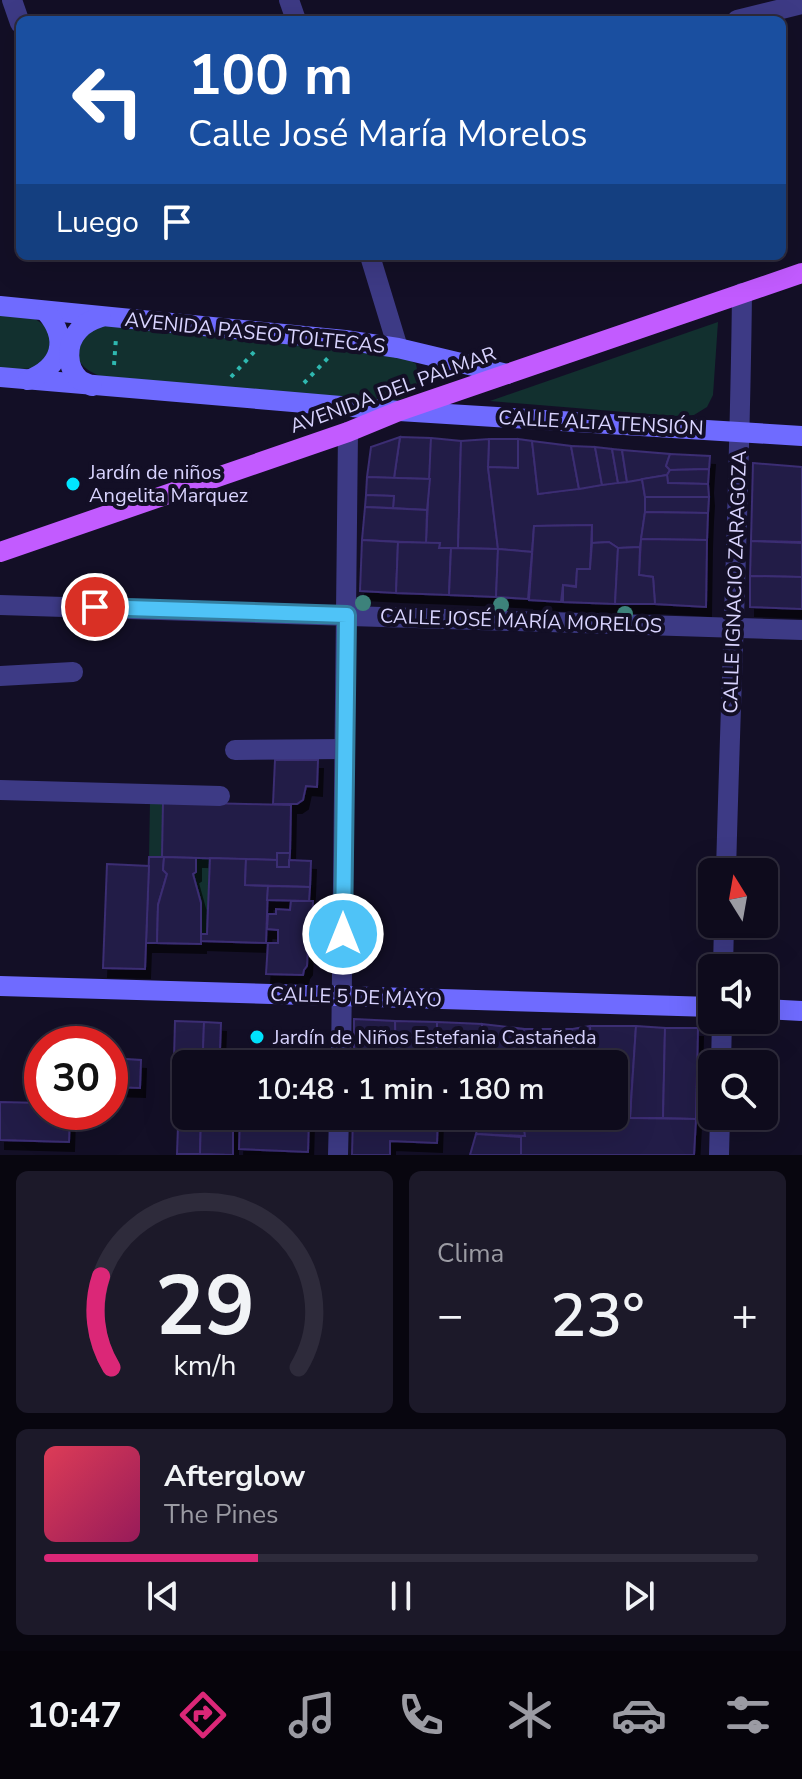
<!DOCTYPE html>
<html lang="es">
<head>
<meta charset="utf-8">
<style>
	body { margin:0; font-family:"Nunito Sans",sans-serif; background:#1c1929; color:#f1f3f6; height:100vh; display:flex; flex-direction:column; font-size:30px; white-space:nowrap }
	* { box-sizing:border-box; margin:0 }
	p { font-size:26px; color:#9b9ba3 }
	.icon { flex:none; width:44px; height:44px; fill:none; stroke:currentColor; stroke-width:2; stroke-linecap:round; stroke-linejoin:round }
	.map { position:relative; height:1155px; overflow:hidden }
	.panel { display:flex; flex-direction:column; gap:16px; padding:16px; background:#08060f; flex:1 }
	.panel>* { flex:none }
	.guide { position:absolute; left:16px; top:16px; width:770px; height:244px; border-radius:12px; box-shadow:0 8px 32px #0002,0 0 0 2px #2e2b3b; background:#1a4fa0; color:#fff; overflow:hidden }
	.needle { width:52px; rotate:349deg }
	.controls { position:absolute; left:698px; top:858px; display:grid; gap:16px }
	.controls a { display:grid; place-items:center; width:80px; height:80px; border-radius:12px; background:#0e0b1c; box-shadow:0 8px 32px #0002,0 0 0 2px #2e2b3b; font-size:40px }
	.speed { position:absolute; left:24px; top:1026px; display:flex; gap:16px; font-size:40px; font-weight:700; text-align:center }
	.speed>* { display:grid; place-content:center; width:104px; height:104px; border-radius:50%; background:#0e0b1c; box-shadow:0 8px 32px #0002,0 0 0 2px #2e2b3b; line-height:1 }
	.speed .limit { border:12px solid #d22; background:#fff; color:#111 }
	.pin { position:absolute; display:grid; place-items:center; width:68px; height:68px; color:#fff; margin:-34px; border:4px solid #fff; border-radius:50%; box-shadow:0 2px 8px #0007 }
	.me { position:absolute; width:88px; margin:-44px; rotate:0deg; stroke-linejoin:round; filter:drop-shadow(0 0 6px #0008) }
	.turn { display:flex; align-items:center; gap:28px; height:168px; padding:0 40px; font-size:36px }
	.turn .icon { width:104px; height:104px; stroke-width:2.5 }
	.turn b { display:block; font-size:56px; line-height:68px }
	.then { display:flex; align-items:center; height:76px; padding:0 40px; background:#0003; gap:16px; font-size:30px }
	.big { font-size:60px; font-weight:600; line-height:1.1 }
	.panel .card { flex:1; display:flex; flex-direction:column; justify-content:center; gap:12px; min-width:0; padding:0 28px; border-radius:12px; background:#1c1929 }
	.panel .dial { align-items:center; gap:0 }
	.dial svg { height:208px; overflow:visible; fill:none; stroke:#2e2b3b; stroke-width:7; stroke-linecap:round; text-anchor:middle }
	.dial text { fill:#f1f3f6; stroke:none }
	.song { display:flex; align-items:center; gap:24px }
	.cover { width:96px; height:96px; border-radius:12px; background:linear-gradient(135deg,hsl(350 70% 55%),hsl(330 70% 35%)) }
	.played { height:8px; border-radius:4px; background:linear-gradient(90deg,#db2777 30%,#2e2b3b 30%) }
	.keys { display:flex; justify-content:space-around; direction:ltr }
	.heat { display:flex; justify-content:space-between; align-items:center; font-size:44px; direction:ltr }
	.panel .tiles { flex:1; display:grid; gap:16px; grid-template-columns:1fr 1fr }
	.card:last-child { grid-column:span 2 }
	.trip { position:absolute; left:172px; top:1050px; width:456px; height:80px; border-radius:12px; background:#0e0b1c; box-shadow:0 8px 32px #0002,0 0 0 2px #2e2b3b; font-weight:600; line-height:80px; text-align:center }
	.tab-bar { display:flex; height:128px; justify-content:space-around; align-items:center; background:#06040b; color:#9b9ba3 }
	.tab-bar .icon { width:56px; height:56px }
	.tab-bar .on { color:#db2777 }
	.tab-bar b { font-size:36px; color:#f1f3f6 }
	.map>svg:first-child { display:block }
	.green { fill:#12302f }
	.building { fill:#241b47; stroke:#3b2d73; stroke-width:2; filter:url(#shadow) }
	.lines { fill:none; stroke-linecap:round; stroke-linejoin:round }
	.path { stroke:#2fb8b0; stroke-width:4; stroke-dasharray:4 6; stroke-linecap:butt }
	.street { stroke:#3d3a85; stroke-width:20 }
	.secondary { stroke:#6f6bff; stroke-width:20 }
	.primary { stroke:#c25bff; stroke-width:20 }
	.tree { fill:#3d827b }
	.route-casing { stroke:#337fa1; stroke-width:20 }
	.route { stroke:#4fc3f7; stroke-width:14 }
	.poi-dot { fill:#00e5ff; stroke:#130f26; stroke-width:3 }
	.labels { text-anchor:middle; dominant-baseline:central; stroke-width:8; stroke-linejoin:round; paint-order:stroke }
	.street-label { font-size:20px; fill:#d9d4ff; stroke:#130f26 }
	.poi-label { font-size:20px; fill:#d9d4ff; stroke:#130f26; text-anchor:start }
</style>
</head>
<body>
<div class="map">
<svg width="802" height="1155" viewBox="0 0 802 1155">
	<defs>
		<filter id="shadow"><feDropShadow dx="5" dy="9" stdDeviation="0" flood-color="#0009"/></filter>
	</defs>
	<rect width="100%" height="100%" fill="#130f26"/>
	<g class="green">
		<path d="M0,314L32,317L50,329L52,354L36,368L20,369L0,368Z"/>
		<path d="M718,322L713,395L707,407L694,415L674,416L490,401Z"/>
		<path d="M108,325L403,356L416,364C421,389 416,393 393,402L100,376C81,369 68,354 85,337C88,333 91,329 95,327C99,325 104,326 108,325Z"/>
		<path d="M150,802H163L162,857H149Z"/>
		<path d="M196,858H210L207,934H201V903L193,874L196,872Z"/>
	</g>
	<g class="building">
		<path d="M400,437L431,438L430,479L394,478Z"/>
		<path d="M400,437L394,478L367,477L371,447Z"/>
		<path d="M431,438L461,441L458,548H439L440,543H426Z"/>
		<path d="M489,439H518V468L488,467Z"/>
		<path d="M489,439L488,467L498,549L458,548L461,441Z"/>
		<path d="M518,439L532,441L538,494L642,479L645,497V512L640,547L618,548L609,542L592,543V525L534,526L532,552L498,549L488,467L518,468Z"/>
		<path d="M532,441L571,446L579,489L538,494Z"/>
		<path d="M571,446L595,447L602,485L579,489Z"/>
		<path d="M595,447L612,449L618,483L602,485Z"/>
		<path d="M612,449L622,450L627,482L618,483Z"/>
		<path d="M622,450L670,454L666,466L670,470L667,475L627,482Z"/>
		<path d="M670,454L710,456L709,469L670,470L666,466Z"/>
		<path d="M753,463L802,467V542L751,541Z"/>
		<path d="M709,469L708,484L668,483L667,475L670,470Z"/>
		<path d="M667,475L668,483L708,484L709,497H645L642,479Z"/>
		<path d="M367,477L430,479L427,510L393,508L394,496L366,495Z"/>
		<path d="M366,495L394,496L393,508L365,507Z"/>
		<path d="M645,497H709L708,513L645,512Z"/>
		<path d="M365,507L427,510L426,543L362,540Z"/>
		<path d="M645,512L708,513L707,540L641,539Z"/>
		<path d="M592,525L590,569H577L576,586L563,585L561,602L529,600L534,526Z"/>
		<path d="M641,539L707,540L706,607L655,604L653,577L639,575Z"/>
		<path d="M362,540L398,542L396,593L360,591Z"/>
		<path d="M751,541L802,543V577L750,576Z"/>
		<path d="M398,542L440,543L439,548H451L449,595L396,593Z"/>
		<path d="M609,542L618,548L615,604L563,602V585L576,587L577,569H590L592,543Z"/>
		<path d="M640,547L639,575L653,577L655,604H615L618,548Z"/>
		<path d="M451,548L498,549L496,597L449,595Z"/>
		<path d="M498,549L532,552L528,599L496,597Z"/>
		<path d="M750,576L802,577V609L750,607Z"/>
		<path d="M275,760H318L317,787L306,786L303,800L297,804H273Z"/>
		<path d="M163,802L291,805L290,853H277V860L162,857Z"/>
		<path d="M277,853H290L289,867H277Z"/>
		<path d="M149,857H164L163,870L167,874L158,905L157,943H146Z"/>
		<path d="M164,857L196,858V872L193,874L201,903V944L157,943L158,905L167,874L163,870Z"/>
		<path d="M210,858L246,859L245,885L268,886L266,943L201,941V934H207Z"/>
		<path d="M246,859L277,860V867H289V860L311,861L310,887L245,885Z"/>
		<path d="M107,864L149,866L145,969L103,968Z"/>
		<path d="M268,886L310,887L309,901L267,900Z"/>
		<path d="M291,901H313L311,946H308L307,966L304,970L303,975L266,974L268,943H278V930L267,929L268,914H276V909L290,910Z"/>
		<path d="M354,1019L395,1021L396,1054H354Z"/>
		<path d="M175,1021L204,1022L203,1059H174Z"/>
		<path d="M395,1021L437,1022V1055L396,1054Z"/>
		<path d="M204,1022L221,1023L220,1049H203Z"/>
		<path d="M437,1022L482,1024L483,1056L437,1055Z"/>
		<path d="M482,1024L524,1029L523,1064H482Z"/>
		<path d="M590,1026H636L631,1101H614V1064H591Z"/>
		<path d="M590,1026L591,1064H573L572,1029Z"/>
		<path d="M636,1026L665,1028L663,1118H630Z"/>
		<path d="M665,1028H698L696,1119L663,1118Z"/>
		<path d="M524,1029H572L573,1064H523Z"/>
		<path d="M203,1049L311,1052V1064H202Z"/>
		<path d="M442,1055L483,1056L482,1064H442Z"/>
		<path d="M110,1058L141,1060L140,1088L110,1087Z"/>
		<path d="M179,1098H186V1116H201L200,1154H177Z"/>
		<path d="M631,1101L630,1118L696,1119L694,1155H521V1116H614V1102Z"/>
		<path d="M0,1102L42,1103V1112H70L69,1142L0,1140Z"/>
		<path d="M201,1116H233V1155L200,1154Z"/>
		<path d="M240,1116H309L308,1152L239,1149Z"/>
		<path d="M353,1116H438L437,1143L390,1141V1155H352Z"/>
		<path d="M480,1116H522L525,1136L476,1134Z"/>
		<path d="M476,1134L521,1137V1155H470Z"/>
	</g>
	<g class="lines">
		<g class="path">
			<path d="M114,365L116,338"/>
			<path d="M231,377L255,351"/>
			<path d="M304,383L328,358"/>
		</g>
		<g class="street">
			<path d="M12,0L20,23"/>
			<path d="M289,0L296,20"/>
			<path d="M737,20L802,4"/>
			<path d="M370,256L398,348"/>
			<path d="M0,605L802,630"/>
			<path d="M0,676L73,672"/>
			<path d="M235,750L344,749"/>
			<path d="M0,790L220,796"/>
			<path d="M726,872C731,679 740,486 742,293"/>
			<path d="M723,968L724,924"/>
			<path d="M341,1064L348,432"/>
			<path d="M721,1064L722,1020"/>
			<path d="M338,1155L339,1116"/>
			<path d="M719,1155L720,1116"/>
		</g>
		<g class="secondary">
			<path d="M0,306L345,340L398,348L507,374"/>
			<path d="M0,377L399,411L802,436"/>
			<path d="M28,380C62,367 69,339 46,312"/>
			<path d="M92,386C90,385 81,381 80,380C66,368 66,344 78,331C84,323 92,320 101,317"/>
			<path d="M0,986L712,1007"/>
			<path d="M764,1009L802,1011"/>
		</g>
		<path class="primary" d="M0,552L348,432L399,411L802,273"/>
	</g>
	<g class="tree">
		<circle cx="363" cy="603" r="8"/>
		<circle cx="501" cy="605" r="8"/>
		<circle cx="625" cy="614" r="8"/>
	</g>
	<g class="lines">
		<g class="route-casing">
			<path id="route" d="M95,607L347,615L343,934"/>
		</g>
		<use href="#route" class="route"/>
	</g>
	<g class="poi-dot">
		<circle cx="73" cy="484" r="8"/>
		<circle cx="257" cy="1037" r="8"/>
	</g>
	<g class="labels">
		<g class="street-label">
			<text transform="translate(255 333) rotate(6)">AVENIDA PASEO TOLTECAS</text>
			<text transform="translate(393 390) rotate(-20)">AVENIDA DEL PALMAR</text>
			<text transform="translate(601 423) rotate(3)">CALLE ALTA TENSIÓN</text>
			<text transform="translate(735 582) rotate(-88)">CALLE IGNACIO ZARAGOZA</text>
			<text transform="translate(521 621) rotate(2)">CALLE JOSÉ MARÍA MORELOS</text>
			<text transform="translate(356 997) rotate(2)">CALLE 5 DE MAYO</text>
		</g>
		<g class="poi-label">
			<text x="89" y="472">Jardín de niños<tspan x="89" dy="23">Angelita Marquez</tspan></text>
			<text x="273" y="1037">Jardín de Niños Estefania Castañeda</text>
		</g>
	</g>
</svg>
<div class="controls">
<a><svg class="needle" viewBox="-14 -14 28 28"><path d="M0-13l5 13h-10z" fill="#e53935"/><path d="M0 13l5-13h-10z" fill="#9b9ba3"/></svg></a>
<a><svg class="icon" aria-label="sound" viewBox="0 0 24 24"><path d="M4 9h4l5-4v14l-5-4H4zM17 9q2 3 0 6"/></svg></a>
<a><svg class="icon" aria-label="search" viewBox="0 0 24 24"><circle cx="10" cy="10" r="6"/><path d="M15 15l6 6"/></svg></a>
</div>
<div class="speed"><div class="limit">30</div></div>
<div class="pin" style="left:95px;top:607px;background:#d93025"><svg class="icon" aria-label="arrive" viewBox="0 0 24 24"><path d="M6 21V4h12l-3 4 3 4H6"/></svg></div>
<svg class="me" style="left:343px;top:934px" viewBox="-20 -20 40 40"><circle r="17" fill="#4fc3f7" stroke="#fff" stroke-width="3"/><path d="M0-11L8 9 0 5-8 9z" fill="#fff"/></svg>
<div class="trip">10:48 · 1 min · 180 m</div>
<div class="guide">
<div class="turn"><svg class="icon" aria-label="left" viewBox="0 0 24 24"><path d="M17 20v-9H6M10 6l-5 5 5 5"/></svg><div><b>100 m</b>Calle José María Morelos</div></div>
<div class="then">Luego<svg class="icon" aria-label="arrive" viewBox="0 0 24 24"><path d="M6 21V4h12l-3 4 3 4H6"/></svg></div>
</div>
</div>
<section class="panel">
<div class="tiles">
<div class="card dial"><svg viewBox="0 0 100 80">
<path d="M14 69A42 42 0 1 1 86 69"/>
<path d="M14 69A42 42 0 0 1 10 34" stroke="#db2777"/>
<text x="50" y="56" font-size="32" font-weight="700">29</text>
<text x="50" y="72" font-size="11">km/h</text>
</svg></div>
<div class="card"><p>Clima</p>
<div class="heat"><a>−</a><b class="big">23°</b><a>+</a></div>
</div>
<div class="card">
<div class="song"><i class="cover"></i><div><b>Afterglow</b><p>The Pines</p></div></div>
<div class="played"></div>
<div class="keys"><svg class="icon" aria-label="previous" viewBox="0 0 24 24"><path d="M18 5L8 12l10 7zM5 5v14"/></svg><svg class="icon" aria-label="pause" viewBox="0 0 24 24"><path d="M8 5v14M16 5v14"/></svg><svg class="icon" aria-label="next" viewBox="0 0 24 24"><path d="M6 5l10 7-10 7zM19 5v14"/></svg></div>
</div>
</div>
</section>
<nav class="tab-bar">
<b>10:47</b>
<svg class="icon on" aria-label="directions" viewBox="0 0 24 24"><path d="M12 3l9 9-9 9-9-9zM9 14v-3h6M13 9l2 2-2 2"/></svg>
<svg class="icon" aria-label="music" viewBox="0 0 24 24"><path d="M9 18V5l10-2v13"/><circle cx="6" cy="18" r="3"/><circle cx="16" cy="16" r="3"/></svg>
<svg class="icon" aria-label="phone" viewBox="0 0 24 24"><path d="M5 4h4l2 5-3 2q2 4 5 5l2-3 5 2v4C11 20 4 13 5 4z"/></svg>
<svg class="icon" aria-label="climate" viewBox="0 0 24 24"><path d="M12 3v18M4 7l16 10M4 17L20 7"/></svg>
<svg class="icon" aria-label="car" viewBox="0 0 24 24"><path d="M5 17H2v-5l4-1 3-4h7l3 4 3 1v5h-3M9 17h6M6 11h13"/><circle cx="7" cy="17" r="2"/><circle cx="17" cy="17" r="2"/></svg>
<svg class="icon" aria-label="filters" viewBox="0 0 24 24"><path d="M4 7h16M4 17h16"/><circle cx="9" cy="7" r="2"/><circle cx="15" cy="17" r="2"/></svg>
</nav>
</body>
</html>
